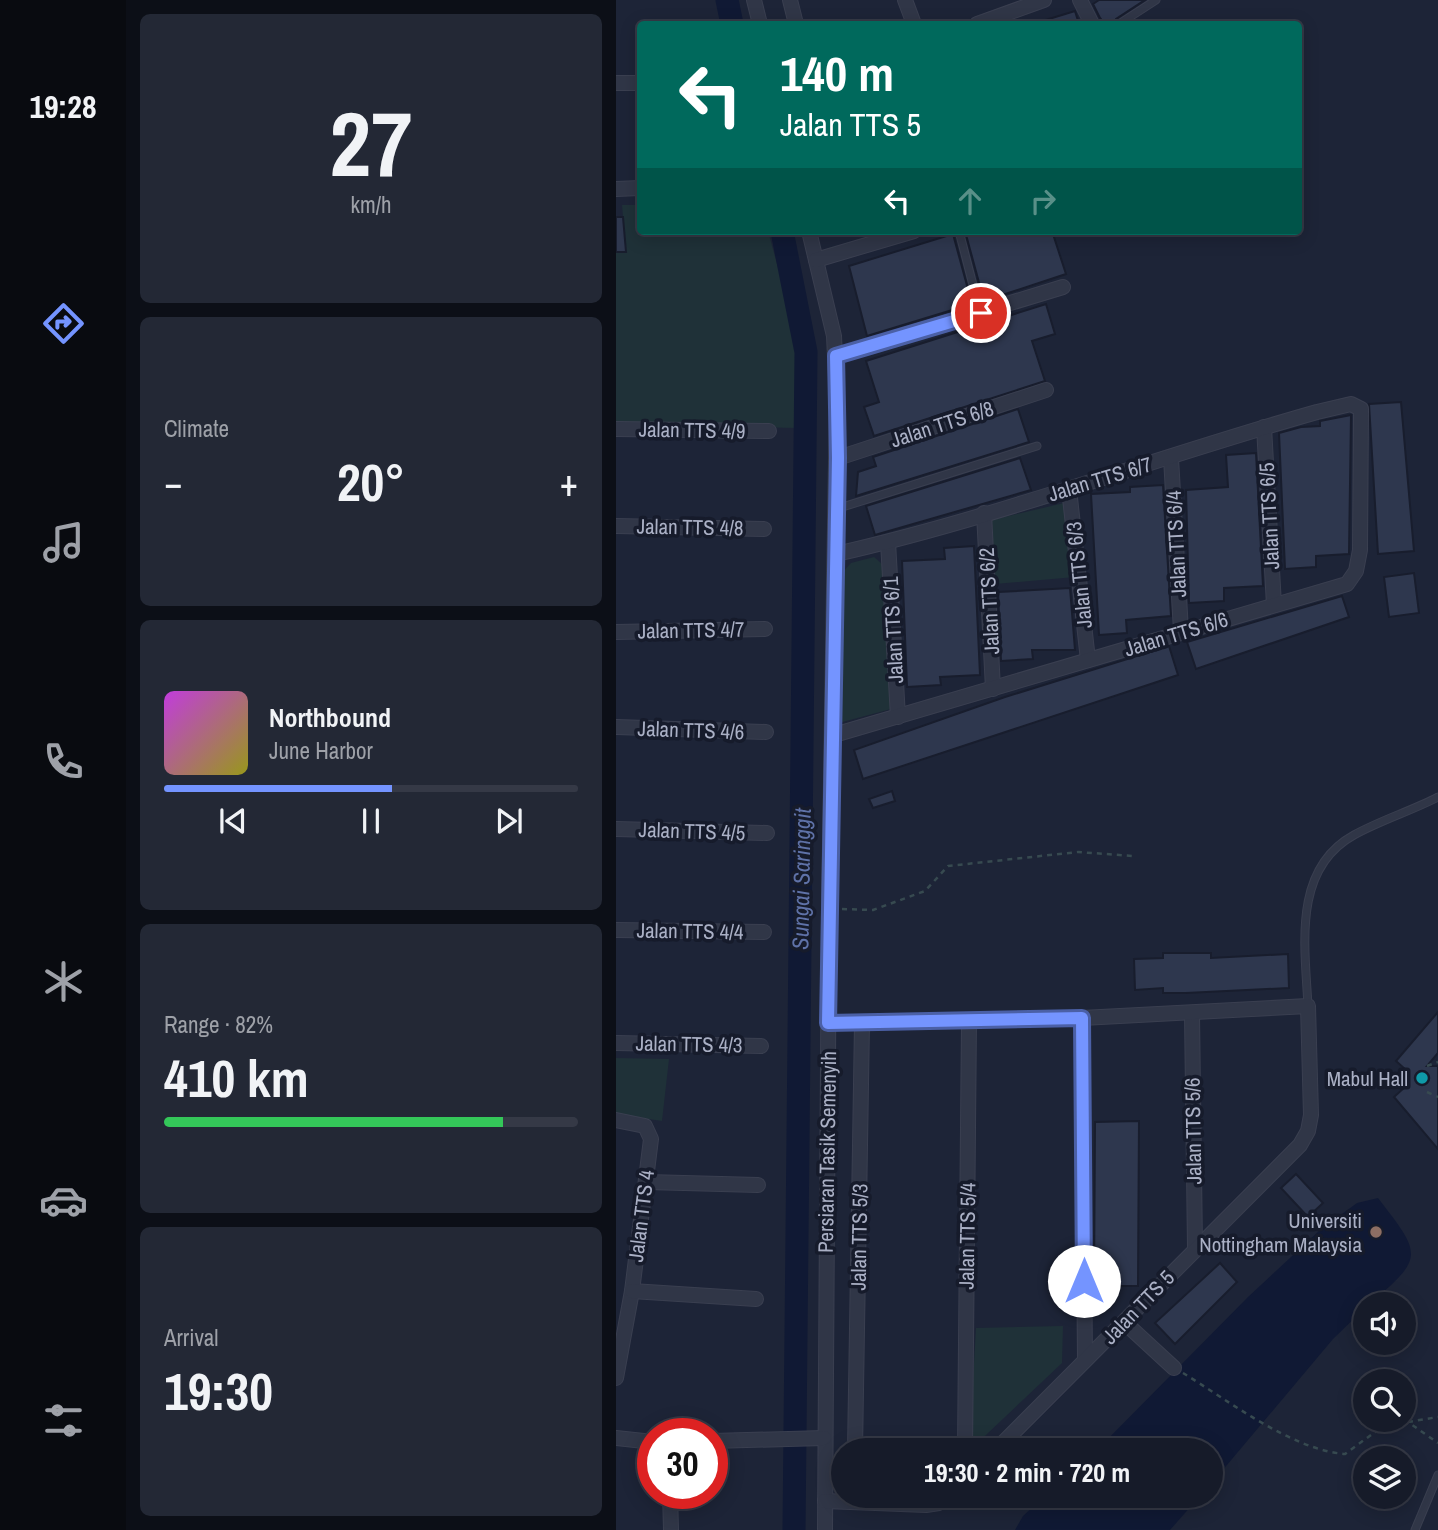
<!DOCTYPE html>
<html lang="en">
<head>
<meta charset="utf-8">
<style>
	body { margin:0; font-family:"Archivo Narrow",sans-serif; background:#232835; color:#f1f3f6; height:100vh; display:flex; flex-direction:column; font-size:26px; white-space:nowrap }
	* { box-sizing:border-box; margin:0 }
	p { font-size:23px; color:#9ea1a8 }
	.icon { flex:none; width:38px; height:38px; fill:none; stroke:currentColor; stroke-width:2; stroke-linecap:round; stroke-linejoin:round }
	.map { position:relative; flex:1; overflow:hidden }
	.side { display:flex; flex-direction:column; gap:14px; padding:14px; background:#0c0f17; width:490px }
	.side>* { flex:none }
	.top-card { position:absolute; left:21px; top:21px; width:665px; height:214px; border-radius:7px; box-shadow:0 4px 18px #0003,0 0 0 2px #353946; background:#00695c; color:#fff; overflow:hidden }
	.buttons { position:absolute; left:737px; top:1292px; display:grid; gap:14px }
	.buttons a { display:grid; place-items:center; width:63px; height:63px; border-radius:50%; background:#161b29; box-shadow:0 4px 18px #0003,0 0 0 2px #353946; font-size:35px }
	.speed { position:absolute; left:21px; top:1418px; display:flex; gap:14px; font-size:35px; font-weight:700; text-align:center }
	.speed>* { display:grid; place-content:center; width:91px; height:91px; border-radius:50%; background:#161b29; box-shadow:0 4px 18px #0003,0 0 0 2px #353946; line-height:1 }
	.speed .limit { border:10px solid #d22; background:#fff; color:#111 }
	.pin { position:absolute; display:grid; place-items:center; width:60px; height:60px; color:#fff; margin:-30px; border:4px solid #fff; border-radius:50%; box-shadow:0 2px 7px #0007 }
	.me { position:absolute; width:77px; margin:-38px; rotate:0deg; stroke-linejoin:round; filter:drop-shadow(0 0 5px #0008) }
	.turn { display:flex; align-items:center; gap:24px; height:147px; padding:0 28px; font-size:32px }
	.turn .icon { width:91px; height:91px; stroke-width:2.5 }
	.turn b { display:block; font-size:49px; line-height:60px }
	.lanes { display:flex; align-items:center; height:66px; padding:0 28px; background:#0003; justify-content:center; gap:35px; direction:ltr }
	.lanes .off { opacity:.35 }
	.big { font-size:52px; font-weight:700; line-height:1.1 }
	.side .card { flex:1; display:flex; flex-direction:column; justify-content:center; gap:10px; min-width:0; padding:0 24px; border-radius:10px; background:#232835 }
	.side .dial { align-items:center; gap:0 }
	.dial b { font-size:91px; line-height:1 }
	.song { display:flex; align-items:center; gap:21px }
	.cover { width:84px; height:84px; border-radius:10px; background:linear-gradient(135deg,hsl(290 70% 55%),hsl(60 70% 35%)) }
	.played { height:7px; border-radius:4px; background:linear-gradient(90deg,#7494ff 55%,#353946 55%) }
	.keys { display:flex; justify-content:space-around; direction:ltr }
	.heat { display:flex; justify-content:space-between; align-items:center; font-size:38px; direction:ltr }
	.charge { height:10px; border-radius:5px; background:linear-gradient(90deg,#34c759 82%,#353946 0) }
	.trip { position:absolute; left:215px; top:1438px; width:392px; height:70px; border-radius:35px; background:#161b29; box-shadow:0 4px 18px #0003,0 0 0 2px #353946; font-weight:700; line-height:70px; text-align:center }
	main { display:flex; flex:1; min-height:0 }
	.tabs { display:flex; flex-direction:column; width:126px; justify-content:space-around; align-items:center; background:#090b10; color:#9ea1a8 }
	.tabs .icon { width:49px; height:49px }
	.tabs .selected { color:#7494ff }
	.tabs b { font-size:32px; color:#f1f3f6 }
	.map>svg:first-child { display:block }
	.green { fill:#1f3138 }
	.water { fill:#101934 }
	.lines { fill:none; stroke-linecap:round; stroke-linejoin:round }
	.river { stroke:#101934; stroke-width:23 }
	.building { fill:#2e374e; stroke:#181d2d; stroke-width:2 }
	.lane-casing { stroke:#3a3f50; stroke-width:9 }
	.street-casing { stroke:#3a3f50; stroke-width:16 }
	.path { stroke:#374a50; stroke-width:2.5; stroke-dasharray:5 5; stroke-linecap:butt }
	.lane { stroke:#303647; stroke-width:7 }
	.street { stroke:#303647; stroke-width:14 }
	.route-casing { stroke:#4b60a6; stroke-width:18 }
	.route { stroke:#7494ff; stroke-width:12 }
	.culture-dot { fill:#0f9aa8; stroke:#161b2b; stroke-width:2.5 }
	.education-dot { fill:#8d6e63; stroke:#161b2b; stroke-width:2.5 }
	.labels { text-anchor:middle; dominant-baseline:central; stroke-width:7; stroke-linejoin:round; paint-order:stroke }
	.street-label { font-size:21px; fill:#aab0c5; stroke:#161b2b }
	.poi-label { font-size:21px; fill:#aab0c5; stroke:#161b2b; text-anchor:end }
	.water-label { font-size:23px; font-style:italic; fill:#5f72a8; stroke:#161b2b }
</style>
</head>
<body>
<main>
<nav class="tabs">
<b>19:28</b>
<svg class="icon selected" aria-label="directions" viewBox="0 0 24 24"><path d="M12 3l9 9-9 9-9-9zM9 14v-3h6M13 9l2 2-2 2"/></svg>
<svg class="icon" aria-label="music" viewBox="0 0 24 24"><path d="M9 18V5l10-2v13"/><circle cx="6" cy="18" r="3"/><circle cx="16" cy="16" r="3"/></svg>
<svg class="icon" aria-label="phone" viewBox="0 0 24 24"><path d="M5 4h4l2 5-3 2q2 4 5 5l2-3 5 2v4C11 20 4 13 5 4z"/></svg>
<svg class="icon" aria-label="climate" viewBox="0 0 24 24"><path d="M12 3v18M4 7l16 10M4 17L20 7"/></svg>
<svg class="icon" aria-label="car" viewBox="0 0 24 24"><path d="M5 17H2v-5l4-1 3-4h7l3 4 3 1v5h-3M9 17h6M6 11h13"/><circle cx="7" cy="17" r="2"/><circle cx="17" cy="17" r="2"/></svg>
<svg class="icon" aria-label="filters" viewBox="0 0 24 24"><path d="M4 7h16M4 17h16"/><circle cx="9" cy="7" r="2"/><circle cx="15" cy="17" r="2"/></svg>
</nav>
<section class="side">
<div class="card dial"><b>27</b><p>km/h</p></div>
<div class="card"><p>Climate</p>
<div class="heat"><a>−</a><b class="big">20°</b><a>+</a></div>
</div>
<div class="card">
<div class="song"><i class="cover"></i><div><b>Northbound</b><p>June Harbor</p></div></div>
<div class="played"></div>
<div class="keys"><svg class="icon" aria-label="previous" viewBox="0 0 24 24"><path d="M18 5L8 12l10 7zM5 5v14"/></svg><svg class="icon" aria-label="pause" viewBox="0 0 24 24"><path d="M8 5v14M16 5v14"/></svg><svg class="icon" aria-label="next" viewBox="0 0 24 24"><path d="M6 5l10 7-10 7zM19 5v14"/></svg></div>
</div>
<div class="card"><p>Range · 82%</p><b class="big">410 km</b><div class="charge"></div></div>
<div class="card"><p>Arrival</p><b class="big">19:30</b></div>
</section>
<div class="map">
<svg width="822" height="1530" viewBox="0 0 822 1530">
	<rect width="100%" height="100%" fill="#1d2437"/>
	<g class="green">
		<path d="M6,205H24V231H152L181,337V428L0,424V252H10Z"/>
		<path d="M448,503L459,577L379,584L376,520Z"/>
		<path d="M258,557L266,564L275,709L219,724L226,573L235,563Z"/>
		<path d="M0,1058L53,1059L46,1121L0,1114Z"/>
		<path d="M447,1326L446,1363L353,1451L360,1328Z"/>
	</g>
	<g class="water">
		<path d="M762,1198C805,1254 810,1257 753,1304H749V1308L717,1339L595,1484V1451H480L632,1297L703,1231L741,1203Z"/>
		<path d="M429,1496H584L554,1530H399L407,1516Z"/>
	</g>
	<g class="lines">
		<g class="river">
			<path d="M111,0L116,24"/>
			<path d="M166,231L190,352L178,1530"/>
		</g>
	</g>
	<g class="building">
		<path d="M483,0H529L500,19L497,24H489L484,18L477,4Z"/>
		<path d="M459,11L463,24H423V22Z"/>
		<path d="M0,217H7L10,252H0Z"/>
		<path d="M349,231H436L450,274L368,301Z"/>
		<path d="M337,234L356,304L251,336L233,266Z"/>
		<path d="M430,304L439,334L416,341L429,381L258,436L248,407L263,402L250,361Z"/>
		<path d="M785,402L798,551L762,554L753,404Z"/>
		<path d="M402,409L413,442L240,496L242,472L260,466L257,457Z"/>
		<path d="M735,415L733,554L700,556V567L669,569L663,433L685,427L704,426V421Z"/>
		<path d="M640,453L647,586L608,588V601L573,603L570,490L612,487L610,455Z"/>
		<path d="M404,458L415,490L259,535L250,506Z"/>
		<path d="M547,485L555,616L510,620L511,633L483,635L475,494L514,492V487Z"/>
		<path d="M358,546L364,675L324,677L325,685L291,687L286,561L329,559L328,548Z"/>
		<path d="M798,573L803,613L773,617L768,577Z"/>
		<path d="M454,588L459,650H416L417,659L385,661L382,592Z"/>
		<path d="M726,596L733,617L580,669L571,642Z"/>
		<path d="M553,646L562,675L247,779L238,750L389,697Z"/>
		<path d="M276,791L279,801L257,808L253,799Z"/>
		<path d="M547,953H595V958L672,954L673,988L570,993H547V988L519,990L518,959L547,958Z"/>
		<path d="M822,1012V1053L811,1066H822V1149L778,1097L790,1086V1070L780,1061Z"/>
		<path d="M523,1121L522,1286H478L479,1122Z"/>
		<path d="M680,1174L707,1203L692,1217L665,1188Z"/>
		<path d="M604,1263L621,1282L559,1344L539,1323Z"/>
	</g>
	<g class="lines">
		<g class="lane-casing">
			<g id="lane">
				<path d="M503,24L540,0"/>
				<path d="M343,231L364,312"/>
				<path d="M220,509L421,446"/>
				<path d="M692,1006C689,947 676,869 738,835C765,820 795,811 822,797"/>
				<path d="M799,1530L822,1475"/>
			</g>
		</g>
		<g class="street-casing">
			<g id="street">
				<path d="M138,0L144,24"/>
				<path d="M174,0L180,24"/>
				<path d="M289,0L298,24"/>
				<path d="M464,0L476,24"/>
				<path d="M361,24L428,0"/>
				<path d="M0,83H24"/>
				<path d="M0,189L24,188"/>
				<path d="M193,231L218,336L221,398L213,906L209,1530"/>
				<path d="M200,260L298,231"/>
				<path d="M220,356L447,287"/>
				<path d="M648,427L658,605"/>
				<path d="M0,429L153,431"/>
				<path d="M222,458L430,390"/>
				<path d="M555,458L565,631"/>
				<path d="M453,489L472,660"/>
				<path d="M368,513L377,689"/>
				<path d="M0,526L148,529"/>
				<path d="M272,542L282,717"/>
				<path d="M0,632L149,629"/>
				<path d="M0,727L150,732"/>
				<path d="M218,735L731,584L740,571L744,550L745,409L735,404L701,412C541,457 383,517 220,554"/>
				<path d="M0,829L151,833"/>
				<path d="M0,930L148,932"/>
				<path d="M576,1014L579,1248"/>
				<path d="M466,1018L469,1360"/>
				<path d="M212,1023L466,1018L692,1006L695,1115L692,1131L684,1145L379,1451"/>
				<path d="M0,1043L145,1046"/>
				<path d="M0,1120L29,1126L35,1139L16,1291L0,1378"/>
				<path d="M31,1182L142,1185"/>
				<path d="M16,1291L140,1299"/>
				<path d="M508,1322L558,1368"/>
				<path d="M0,1438L37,1442"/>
				<path d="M96,1441L208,1438"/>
				<path d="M239,1451L246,1023"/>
				<path d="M349,1451L353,1020"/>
				<path d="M54,1493L55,1530"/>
				<path d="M209,1501L310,1505L323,1503L333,1496"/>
			</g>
		</g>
		<g class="path">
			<path d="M226,909L257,910L309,891L332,866L462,852L517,856"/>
			<path d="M811,1066L822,1062"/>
			<path d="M811,1092L822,1097"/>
			<path d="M567,1373C613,1401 676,1450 729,1454L759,1432L792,1422L822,1443"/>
			<path d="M792,1422L822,1417"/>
		</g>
		<use href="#lane" class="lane"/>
		<use href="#street" class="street"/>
	</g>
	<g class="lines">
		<g class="route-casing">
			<path id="route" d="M365,313L220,356L222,458L212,1023L466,1018L468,1281"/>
		</g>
		<use href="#route" class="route"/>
	</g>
	<circle class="culture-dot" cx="806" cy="1078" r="7"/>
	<circle class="education-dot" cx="760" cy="1232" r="7"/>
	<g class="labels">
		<g class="street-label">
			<text transform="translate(326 424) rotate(-18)">Jalan TTS 6/8</text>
			<text transform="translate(76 430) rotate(1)">Jalan TTS 4/9</text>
			<text transform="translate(484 479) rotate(-17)">Jalan TTS 6/7</text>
			<text transform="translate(653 516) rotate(-93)">Jalan TTS 6/5</text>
			<text transform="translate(74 527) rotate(1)">Jalan TTS 4/8</text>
			<text transform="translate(560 544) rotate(-93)">Jalan TTS 6/4</text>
			<text transform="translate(463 575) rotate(-96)">Jalan TTS 6/3</text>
			<text transform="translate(373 601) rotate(-93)">Jalan TTS 6/2</text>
			<text transform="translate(75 630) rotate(-1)">Jalan TTS 4/7</text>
			<text transform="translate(277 630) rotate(-93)">Jalan TTS 6/1</text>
			<text transform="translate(560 634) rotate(-17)">Jalan TTS 6/6</text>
			<text transform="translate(75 730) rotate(2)">Jalan TTS 4/6</text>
			<text transform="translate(76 831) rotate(2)">Jalan TTS 4/5</text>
			<text transform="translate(74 931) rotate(1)">Jalan TTS 4/4</text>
			<text transform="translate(73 1044) rotate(1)">Jalan TTS 4/3</text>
			<text transform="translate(577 1131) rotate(-91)">Jalan TTS 5/6</text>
			<text transform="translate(211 1152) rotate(-89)">Persiaran Tasik Semenyih</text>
			<text transform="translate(25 1216) rotate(-83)">Jalan TTS 4</text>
			<text transform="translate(351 1236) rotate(-89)">Jalan TTS 5/4</text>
			<text transform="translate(243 1237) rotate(-89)">Jalan TTS 5/3</text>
			<text transform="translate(522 1307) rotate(-46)">Jalan TTS 5</text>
		</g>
		<g class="poi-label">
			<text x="792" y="1078">Mabul Hall</text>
			<text x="746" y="1220">Universiti<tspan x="746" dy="24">Nottingham Malaysia</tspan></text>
		</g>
		<g class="water-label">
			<text transform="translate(185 879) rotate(-89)">Sungai Saringgit</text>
		</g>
	</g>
</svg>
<div class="buttons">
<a><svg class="icon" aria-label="sound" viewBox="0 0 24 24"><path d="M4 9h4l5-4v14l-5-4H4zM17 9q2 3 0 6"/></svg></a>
<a><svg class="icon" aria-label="search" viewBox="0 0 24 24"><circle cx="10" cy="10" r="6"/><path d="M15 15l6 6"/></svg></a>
<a><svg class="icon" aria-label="layers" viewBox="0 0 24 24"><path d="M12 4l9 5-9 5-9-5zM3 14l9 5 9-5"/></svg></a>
</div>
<div class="speed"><div class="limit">30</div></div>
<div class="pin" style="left:365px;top:313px;background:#d93025"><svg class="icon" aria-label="arrive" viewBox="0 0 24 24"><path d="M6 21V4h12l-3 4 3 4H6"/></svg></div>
<svg class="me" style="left:468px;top:1281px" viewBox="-20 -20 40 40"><circle r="19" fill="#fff"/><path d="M0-13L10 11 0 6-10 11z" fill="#7494ff"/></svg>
<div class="trip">19:30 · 2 min · 720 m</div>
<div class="top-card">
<div class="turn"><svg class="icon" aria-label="left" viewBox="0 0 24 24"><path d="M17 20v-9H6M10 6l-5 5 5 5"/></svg><div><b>140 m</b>Jalan TTS 5</div></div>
<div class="lanes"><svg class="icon" aria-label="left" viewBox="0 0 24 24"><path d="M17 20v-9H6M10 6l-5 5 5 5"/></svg><svg class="icon off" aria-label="ahead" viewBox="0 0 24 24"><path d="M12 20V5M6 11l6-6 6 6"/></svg><svg class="icon off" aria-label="right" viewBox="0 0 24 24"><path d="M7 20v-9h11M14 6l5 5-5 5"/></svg></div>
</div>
</div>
</main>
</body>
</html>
